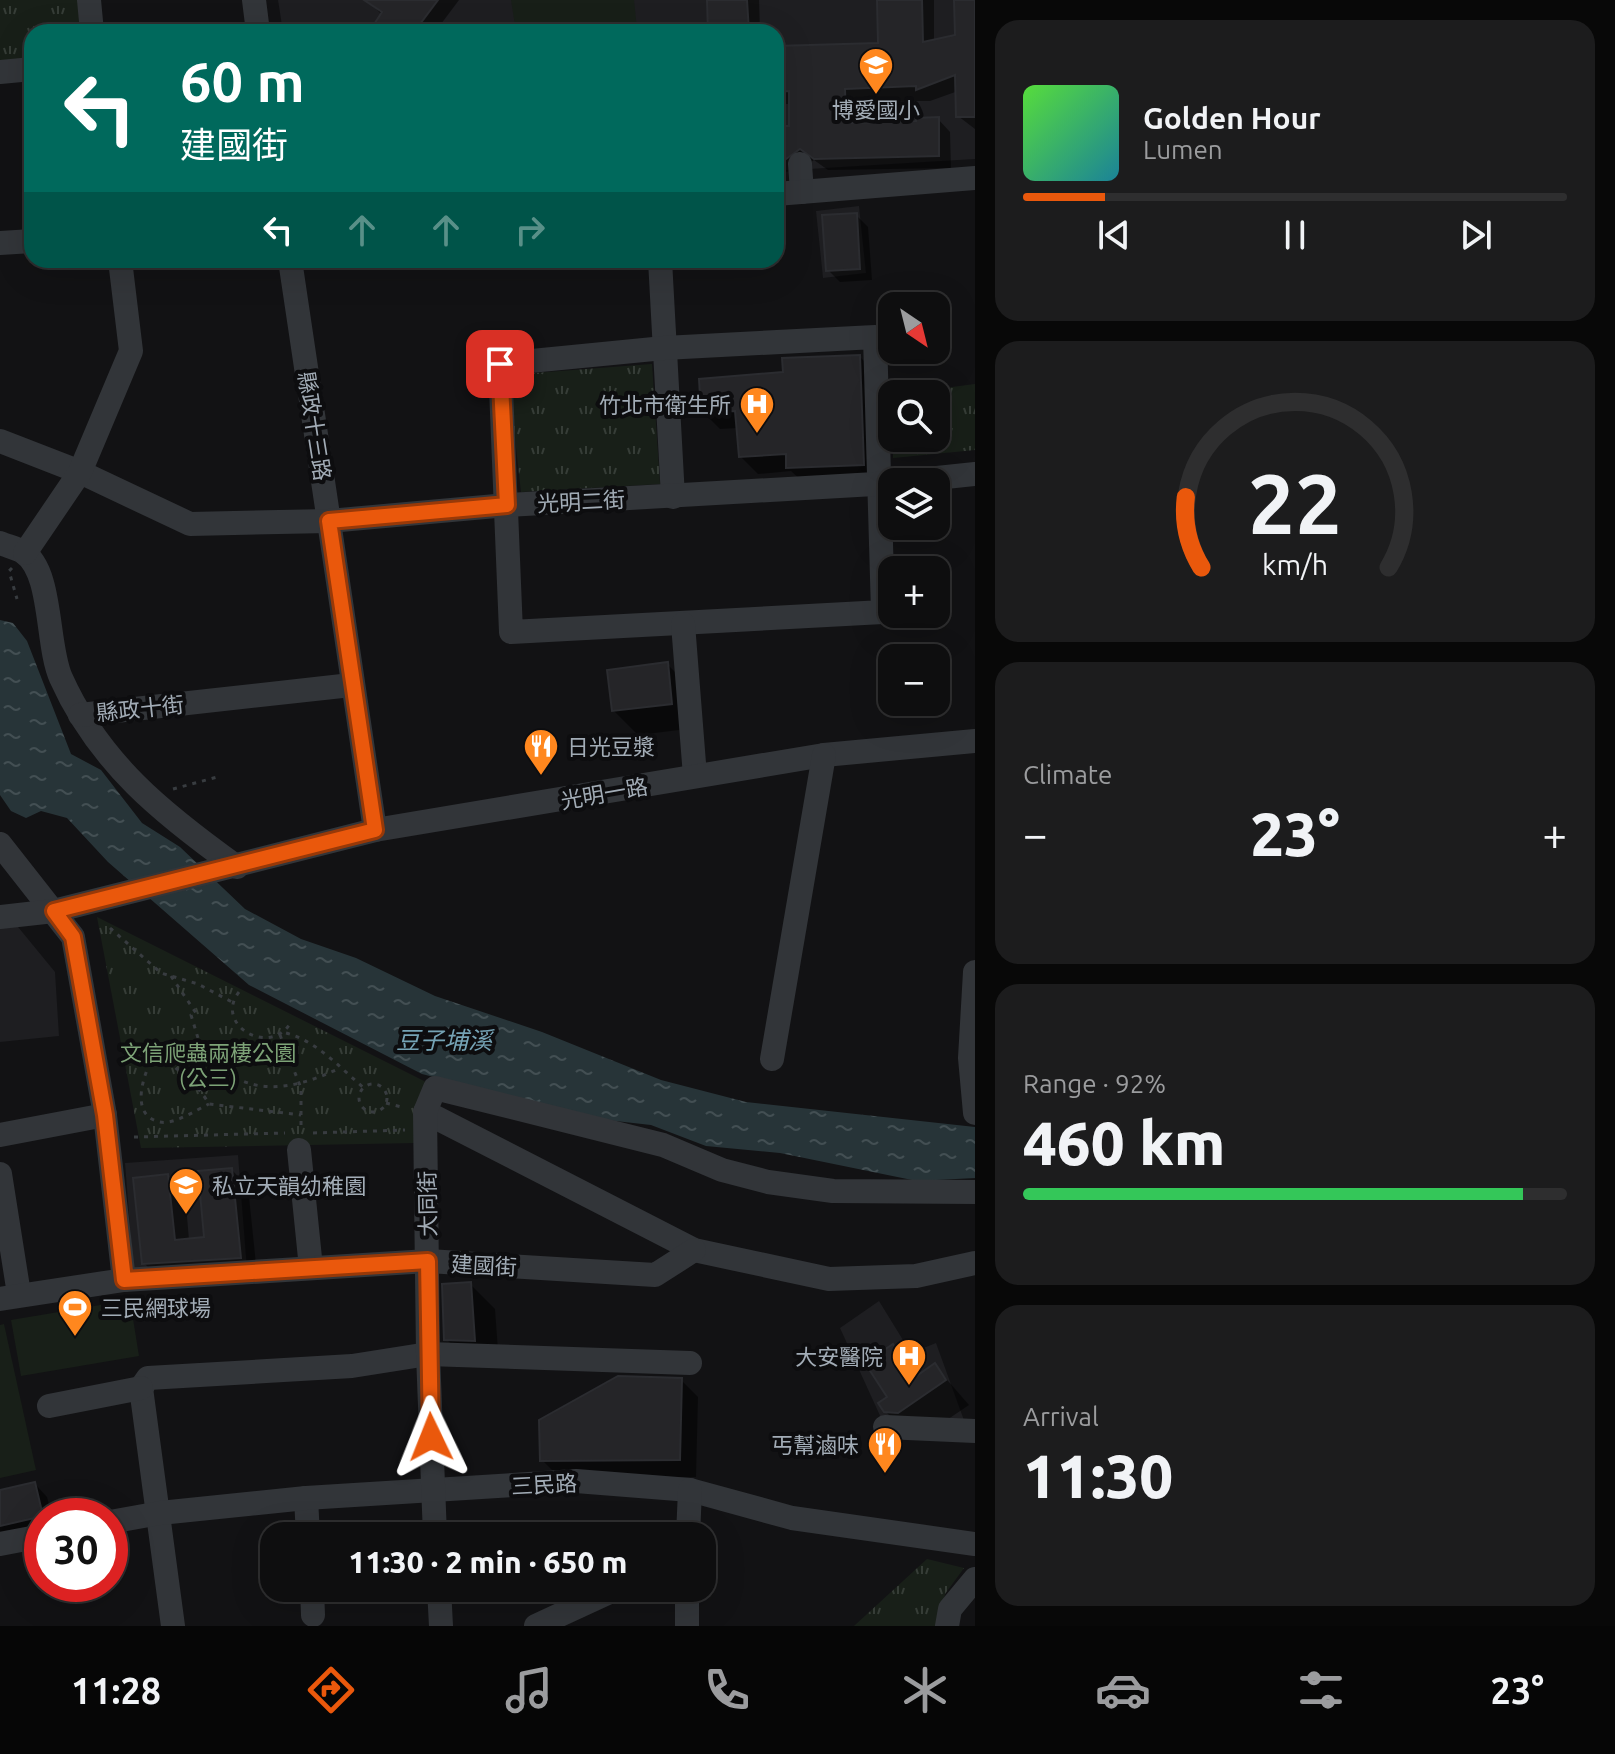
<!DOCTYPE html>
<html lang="en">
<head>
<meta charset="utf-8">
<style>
	body { margin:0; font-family:Ubuntu,"Noto Sans TC",sans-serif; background:#1c1c1d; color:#f1f3f6; height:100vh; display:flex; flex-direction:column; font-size:30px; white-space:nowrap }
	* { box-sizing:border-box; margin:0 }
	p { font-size:26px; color:#9b9c9e }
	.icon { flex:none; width:44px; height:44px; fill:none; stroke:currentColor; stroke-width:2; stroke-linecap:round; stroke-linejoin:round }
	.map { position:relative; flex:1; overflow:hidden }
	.panel { display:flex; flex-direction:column; gap:20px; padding:20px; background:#080808; width:640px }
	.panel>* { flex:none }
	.banner { position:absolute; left:24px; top:24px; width:760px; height:244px; border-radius:24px; box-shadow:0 8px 32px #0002,0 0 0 2px #2e2e2f; background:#00695c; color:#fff; overflow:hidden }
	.needle { width:52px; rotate:145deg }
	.tools { position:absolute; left:878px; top:292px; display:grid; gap:16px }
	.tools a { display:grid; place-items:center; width:72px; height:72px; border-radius:16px; background:#0e0e0f; box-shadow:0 8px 32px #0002,0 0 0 2px #2e2e2f; font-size:40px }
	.speed { position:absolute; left:24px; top:1498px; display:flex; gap:16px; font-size:40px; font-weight:700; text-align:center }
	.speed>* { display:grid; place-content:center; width:104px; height:104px; border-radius:50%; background:#0e0e0f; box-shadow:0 8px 32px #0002,0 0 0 2px #2e2e2f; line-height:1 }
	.speed .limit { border:12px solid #d22; background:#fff; color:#111 }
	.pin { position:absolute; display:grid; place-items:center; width:68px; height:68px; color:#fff; margin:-34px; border-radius:16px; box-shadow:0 4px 12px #0006 }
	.me { position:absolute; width:88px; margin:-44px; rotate:358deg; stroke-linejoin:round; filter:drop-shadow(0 0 6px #0008) }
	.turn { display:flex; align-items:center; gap:28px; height:168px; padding:0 24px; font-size:36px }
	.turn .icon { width:104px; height:104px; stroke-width:2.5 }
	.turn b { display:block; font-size:56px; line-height:68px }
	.lanes { display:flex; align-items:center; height:76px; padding:0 24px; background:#0003; justify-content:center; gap:40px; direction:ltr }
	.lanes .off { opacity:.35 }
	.big { font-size:60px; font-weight:800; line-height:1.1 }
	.panel .tile { flex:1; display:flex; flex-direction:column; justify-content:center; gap:12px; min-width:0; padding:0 28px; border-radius:24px; background:#1c1c1d }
	.panel .dial { align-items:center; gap:0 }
	.dial svg { height:208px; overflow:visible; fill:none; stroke:#2e2e2f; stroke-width:7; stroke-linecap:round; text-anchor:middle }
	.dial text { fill:#f1f3f6; stroke:none }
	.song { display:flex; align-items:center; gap:24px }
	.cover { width:96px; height:96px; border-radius:12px; background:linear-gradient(135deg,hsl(110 70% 55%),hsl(190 70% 35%)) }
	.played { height:8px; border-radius:4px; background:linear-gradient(90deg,#ea580c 15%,#2e2e2f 15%) }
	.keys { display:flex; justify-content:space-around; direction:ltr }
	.heat { display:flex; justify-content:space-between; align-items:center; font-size:44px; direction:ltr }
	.charge { height:12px; border-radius:6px; background:linear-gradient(90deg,#34c759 92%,#2e2e2f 0) }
	.trip { position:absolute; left:260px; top:1522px; width:456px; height:80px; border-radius:24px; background:#0e0e0f; box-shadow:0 8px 32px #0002,0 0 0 2px #2e2e2f; font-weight:800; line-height:80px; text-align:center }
	.menu { display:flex; height:128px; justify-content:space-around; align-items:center; background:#060606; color:#9b9c9e }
	.menu .icon { width:56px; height:56px }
	.menu .current { color:#ea580c }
	.menu b { font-size:36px; color:#f1f3f6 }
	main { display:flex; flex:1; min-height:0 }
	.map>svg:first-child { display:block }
	.built { fill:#1e1e21 }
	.green { fill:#181f18 }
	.park { fill:url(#park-tufts) }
	.water { fill:url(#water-ripples) }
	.shadow { fill:#0007 }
	.building { fill:#252528; stroke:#2b2c30; stroke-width:2 }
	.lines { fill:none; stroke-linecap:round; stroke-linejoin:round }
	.path { stroke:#383c40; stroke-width:3; stroke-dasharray:4 6; stroke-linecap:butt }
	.minor { stroke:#323539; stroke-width:24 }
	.route-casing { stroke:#983908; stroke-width:20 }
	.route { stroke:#ea580c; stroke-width:14 }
	.labels { text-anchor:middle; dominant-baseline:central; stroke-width:8; stroke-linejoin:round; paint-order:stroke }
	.poi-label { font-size:22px; fill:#a2acb6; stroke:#0d0d0f; text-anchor:end }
	.street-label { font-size:22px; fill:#a2acb6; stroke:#0d0d0f }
	.park-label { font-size:22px; fill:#7da377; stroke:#0d0d0f }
	.water-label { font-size:24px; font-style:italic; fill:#75a3b5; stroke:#0d0d0f }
</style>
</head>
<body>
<main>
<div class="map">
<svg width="975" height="1626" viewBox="0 0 975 1626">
	<defs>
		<pattern id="park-tufts" width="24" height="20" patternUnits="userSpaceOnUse" patternTransform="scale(2)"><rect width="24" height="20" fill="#181f18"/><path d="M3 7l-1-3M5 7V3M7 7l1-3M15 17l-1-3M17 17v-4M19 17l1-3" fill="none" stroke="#363d37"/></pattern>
		<pattern id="water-ripples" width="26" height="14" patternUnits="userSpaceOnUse" patternTransform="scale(2)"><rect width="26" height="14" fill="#273438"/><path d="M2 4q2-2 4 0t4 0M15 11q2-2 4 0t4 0" fill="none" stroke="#434f53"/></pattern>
	</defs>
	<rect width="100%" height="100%" fill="#121214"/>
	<g class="built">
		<path d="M278,0H975V159L776,171V32H283Z"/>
		<path d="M859,206L866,273L823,278L816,211Z"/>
		<path d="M0,905L55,972L59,1036L0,1042Z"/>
		<path d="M238,1155L247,1269L134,1278L125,1163Z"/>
		<path d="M879,1301L911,1353L936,1343L965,1423L882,1420L840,1328Z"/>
	</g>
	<g class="green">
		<path d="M511,0H634L637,29L633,32H516Z"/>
		<path d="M130,1300L139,1356L21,1376L11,1320Z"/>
		<path d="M4,1324L36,1470L0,1478V1325Z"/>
	</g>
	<g class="park">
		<path d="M0,0H89L92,32H32V69L0,72Z"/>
		<path d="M652,364L660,484L521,492L508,375Z"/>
		<path d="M975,384V450L893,458V438H936V394H899Z"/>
		<path d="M97,917L432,1085L414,1143L141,1148Z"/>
		<path d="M927,1559L964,1568L945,1594L940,1626H854Z"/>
	</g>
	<path class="water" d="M0,620L13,623L27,641L71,754L101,770L142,823L180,847L245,909L301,939L356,958L435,996L542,1032L661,1080L746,1102L975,1127V1178L917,1181L780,1153L706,1146L651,1125L598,1119L422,1074L249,985L108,862L67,818L41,811L26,818L11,811L0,795Z"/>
	<g class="shadow">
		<path d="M368,0H459L435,32H371L381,14Z"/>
		<path d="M709,0H759L760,32H710Z"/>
		<path d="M879,0H934V42L957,36L956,0H975V129L958,116V91L930,101H856L857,124L918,123L938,119L950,132L951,168L828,170L814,160L799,171L776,172V128H791V104H776V48L880,45Z"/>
		<path d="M856,215L868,227L872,280L840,282L828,270Z"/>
		<path d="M860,357L877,374L880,481L805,484L791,471L758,474L741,457L738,428L720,429L703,412L785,374Z"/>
		<path d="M667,664L692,689L696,728L638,735L613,710Z"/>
		<path d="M232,1170L248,1187L257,1274L161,1280L144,1263L168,1176L185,1193L189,1240L207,1239Z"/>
		<path d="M470,1284L495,1309L499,1364L471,1363L446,1339Z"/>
		<path d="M893,1347L920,1376L935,1366L969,1405L923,1436H910L885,1411L890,1397Z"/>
		<path d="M681,1380L698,1397L696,1477H559L542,1460Z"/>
		<path d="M35,1484L47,1497L52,1516H42V1532L0,1541V1492Z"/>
		<path d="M486,1529L494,1536H451L452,1530Z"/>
	</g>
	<g class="building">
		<path d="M364,0H438L414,32H369L382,12Z"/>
		<path d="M707,0H747L749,32H708Z"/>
		<path d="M877,0H922L923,42L955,35L954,0H975V117H956L955,75L916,90V86L845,89L846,123L916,121V118L939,117V156L814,159L800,149L786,159H776V126H789V91L776,92V46L878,43Z"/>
		<path d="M857,213L860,269L826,271L822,215Z"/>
		<path d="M860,355L864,465L786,468V454L739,457L735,411L701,413L699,379L783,372L782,358Z"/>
		<path d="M668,662L672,704L612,711L607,670Z"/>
		<path d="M232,1168L241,1258L142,1264L133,1178L168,1174L175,1240L204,1237L198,1171Z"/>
		<path d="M471,1282L475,1341L444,1340L442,1284Z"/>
		<path d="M893,1344L915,1377L935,1363L946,1380L898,1413L884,1412L878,1403L887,1397L865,1363Z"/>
		<path d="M618,1376L682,1378L680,1460L540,1461L539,1420Z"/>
		<path d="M35,1482L43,1516L0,1526V1490Z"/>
	</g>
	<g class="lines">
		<g class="path">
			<path d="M12,568L9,571L17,599"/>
			<path d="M173,789L221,776"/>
			<path d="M110,928L161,973L198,984L232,1002"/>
			<path d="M171,976L196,1013L191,1015L201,1048C216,1053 218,1064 229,1073C262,1098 307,1084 340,1068"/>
			<path d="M239,992C213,1025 271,1058 291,1022"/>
			<path d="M286,1033C317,1041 340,1068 364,1088"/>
			<path d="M280,1035L301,1088V1130"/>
			<path d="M141,1048C164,1056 197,1082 209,1104L301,1115"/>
			<path d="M155,1054C144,1071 128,1116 160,1122C174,1125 196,1110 209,1104"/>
			<circle cx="373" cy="1098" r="14"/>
			<path d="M386,1103L405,1108"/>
			<path d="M313,1133L405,1130"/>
			<path d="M134,1137L285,1133"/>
		</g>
		<g class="minor">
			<path d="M89,0L92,32"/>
			<path d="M254,0L258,32"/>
			<path d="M0,72L32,69"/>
			<path d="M800,164L802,192"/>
			<path d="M776,194L975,178"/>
			<path d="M0,243L32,241"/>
			<path d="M290,260L375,830"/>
			<path d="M660,260L673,497"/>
			<path d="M875,337L883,612L511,632L500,364L664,348Z"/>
			<path d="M0,441L80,472L190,524L329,521L507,505L892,483"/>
			<path d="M899,482L975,474"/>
			<path d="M0,543C7,546 16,548 23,552C53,571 46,645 61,678C99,763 163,814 237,867"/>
			<path d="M25,553L80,472L131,351L120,260"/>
			<path d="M683,624L695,776"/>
			<path d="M80,715L351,685"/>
			<path d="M0,844L73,937L105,1115L0,1135"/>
			<path d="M0,917L54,911L375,830L824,755L975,741"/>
			<path d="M975,972L970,1058L975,1113"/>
			<path d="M772,1059L824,755"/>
			<path d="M425,1112L694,1250L829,1279L916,1276L975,1263"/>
			<path d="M105,1115L124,1280"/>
			<path d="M299,1150L311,1268"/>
			<path d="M0,1174L19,1294"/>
			<path d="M0,1299L124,1280L428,1261L655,1275L694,1250"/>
			<path d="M141,1388L148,1378L352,1366L428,1354L690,1363"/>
			<path d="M141,1388L173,1626"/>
			<path d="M49,1406L141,1388"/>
			<path d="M885,1427L975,1431"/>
			<path d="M306,1498L308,1536"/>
			<path d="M110,1522L160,1513L306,1498L576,1481L690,1490L792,1518L975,1544"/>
			<path d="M435,1536L428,1354L425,1112L435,1088L663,1145L722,1170L768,1182L833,1191L975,1192"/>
			<path d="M688,1536L690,1490"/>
			<path d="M0,1544L42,1536"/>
			<path d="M312,1588L313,1615"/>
			<path d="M439,1588L441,1626"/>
			<path d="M536,1626L618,1588"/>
			<path d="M687,1626V1588"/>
			<path d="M947,1626L950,1609L975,1579"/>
		</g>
	</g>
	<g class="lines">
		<g class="route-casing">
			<path id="route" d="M431,1437L428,1261L124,1280L105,1115L73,937L54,911L375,830L329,521L507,505L500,364"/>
		</g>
		<use href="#route" class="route"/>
	</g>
	<defs>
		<g id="school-pin" transform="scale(1.8)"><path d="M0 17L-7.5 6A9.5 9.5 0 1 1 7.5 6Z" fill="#ff871e" stroke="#0d0d0f"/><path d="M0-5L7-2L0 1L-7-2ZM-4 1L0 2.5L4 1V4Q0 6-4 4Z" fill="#fff"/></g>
		<g id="hospital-pin" transform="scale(1.8)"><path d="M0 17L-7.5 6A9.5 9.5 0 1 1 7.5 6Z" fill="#ff871e" stroke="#0d0d0f"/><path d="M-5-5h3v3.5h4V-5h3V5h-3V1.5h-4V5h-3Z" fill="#fff"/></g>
		<g id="restaurant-pin" transform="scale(1.8)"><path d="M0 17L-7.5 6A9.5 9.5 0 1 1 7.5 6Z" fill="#ff871e" stroke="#0d0d0f"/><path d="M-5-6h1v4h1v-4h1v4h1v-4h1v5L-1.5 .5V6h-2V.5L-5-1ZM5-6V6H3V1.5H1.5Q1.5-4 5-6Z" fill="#fff"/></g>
		<g id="stadium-pin" transform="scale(1.8)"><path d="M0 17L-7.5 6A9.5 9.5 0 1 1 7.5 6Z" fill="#ff871e" stroke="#0d0d0f"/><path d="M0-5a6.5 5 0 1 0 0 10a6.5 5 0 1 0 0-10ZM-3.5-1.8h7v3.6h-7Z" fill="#fff"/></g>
	</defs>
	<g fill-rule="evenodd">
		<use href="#school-pin" x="876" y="65"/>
		<use href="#hospital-pin" x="757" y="404"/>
		<use href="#restaurant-pin" x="541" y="746"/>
		<use href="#school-pin" x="186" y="1185"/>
		<use href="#stadium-pin" x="75" y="1307"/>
		<use href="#hospital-pin" x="909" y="1356"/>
		<use href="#restaurant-pin" x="885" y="1444"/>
	</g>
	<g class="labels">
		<g class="poi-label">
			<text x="876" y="109" text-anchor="middle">博愛國小</text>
			<text x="731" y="404">竹北市衛生所</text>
			<text x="567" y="746" text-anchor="start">日光豆漿</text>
			<text x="212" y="1185" text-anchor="start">私立天韻幼稚園</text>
			<text x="101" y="1307" text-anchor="start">三民網球場</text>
			<text x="883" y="1356">大安醫院</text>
			<text x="859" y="1444">丐幫滷味</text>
		</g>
		<g class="street-label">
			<text transform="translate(315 426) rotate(81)">縣政十三路</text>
			<text transform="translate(581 501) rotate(-3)">光明二街</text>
			<text transform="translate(140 708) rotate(-6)">縣政十街</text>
			<text transform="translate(604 793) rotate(-10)">光明一路</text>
			<text transform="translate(427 1204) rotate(-91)">大同街</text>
			<text transform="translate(484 1265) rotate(3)">建國街</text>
			<text transform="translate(544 1484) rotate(-3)">三民路</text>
		</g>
		<g class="park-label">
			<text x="208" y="1052">文信爬蟲兩棲公園<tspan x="208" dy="25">(公三)</tspan></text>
		</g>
		<g class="water-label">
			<text x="444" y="1040">豆子埔溪</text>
		</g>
	</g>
</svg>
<div class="tools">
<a><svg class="needle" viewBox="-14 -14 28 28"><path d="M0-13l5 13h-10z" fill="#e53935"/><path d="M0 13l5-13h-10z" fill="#9b9c9e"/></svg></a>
<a><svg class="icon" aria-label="search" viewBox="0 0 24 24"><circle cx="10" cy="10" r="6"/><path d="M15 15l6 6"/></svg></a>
<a><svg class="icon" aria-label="layers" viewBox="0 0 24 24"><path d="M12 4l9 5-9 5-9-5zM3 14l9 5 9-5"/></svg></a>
<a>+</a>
<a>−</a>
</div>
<div class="speed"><div class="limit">30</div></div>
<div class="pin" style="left:500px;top:364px;background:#d93025"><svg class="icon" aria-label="arrive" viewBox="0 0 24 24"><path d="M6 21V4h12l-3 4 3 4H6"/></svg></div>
<svg class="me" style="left:431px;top:1437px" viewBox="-20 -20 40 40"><path d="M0-17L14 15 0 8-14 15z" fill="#ea580c" stroke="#fff" stroke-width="4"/></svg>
<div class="trip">11:30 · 2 min · 650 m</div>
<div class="banner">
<div class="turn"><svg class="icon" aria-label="left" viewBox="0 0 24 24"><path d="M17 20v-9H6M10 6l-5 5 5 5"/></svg><div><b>60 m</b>建國街</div></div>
<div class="lanes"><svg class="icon" aria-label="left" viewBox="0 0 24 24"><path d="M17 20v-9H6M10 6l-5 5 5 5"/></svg><svg class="icon off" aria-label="ahead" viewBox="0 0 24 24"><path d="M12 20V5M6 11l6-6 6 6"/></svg><svg class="icon off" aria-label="ahead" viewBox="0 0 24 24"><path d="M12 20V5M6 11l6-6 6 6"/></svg><svg class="icon off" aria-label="right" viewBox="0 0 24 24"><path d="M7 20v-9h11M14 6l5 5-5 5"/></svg></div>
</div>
</div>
<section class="panel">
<div class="tile">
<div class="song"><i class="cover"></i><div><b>Golden Hour</b><p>Lumen</p></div></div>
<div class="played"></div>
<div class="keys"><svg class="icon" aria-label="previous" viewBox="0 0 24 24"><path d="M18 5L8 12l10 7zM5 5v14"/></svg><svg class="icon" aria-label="pause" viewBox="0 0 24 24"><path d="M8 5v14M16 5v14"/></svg><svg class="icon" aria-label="next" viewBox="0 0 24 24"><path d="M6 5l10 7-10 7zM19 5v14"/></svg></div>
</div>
<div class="tile dial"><svg viewBox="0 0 100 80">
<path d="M14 69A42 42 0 1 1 86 69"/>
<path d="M14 69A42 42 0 0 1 8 42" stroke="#ea580c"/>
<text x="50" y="56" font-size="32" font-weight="700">22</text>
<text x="50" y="72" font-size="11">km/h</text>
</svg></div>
<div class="tile"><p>Climate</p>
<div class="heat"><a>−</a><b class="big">23°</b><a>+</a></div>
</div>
<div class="tile"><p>Range · 92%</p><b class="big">460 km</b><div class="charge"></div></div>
<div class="tile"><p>Arrival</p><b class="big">11:30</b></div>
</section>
</main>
<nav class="menu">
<b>11:28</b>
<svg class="icon current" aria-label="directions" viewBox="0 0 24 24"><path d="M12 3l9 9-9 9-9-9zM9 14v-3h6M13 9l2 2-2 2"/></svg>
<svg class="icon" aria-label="music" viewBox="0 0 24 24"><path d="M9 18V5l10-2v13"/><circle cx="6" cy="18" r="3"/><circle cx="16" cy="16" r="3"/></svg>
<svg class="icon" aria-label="phone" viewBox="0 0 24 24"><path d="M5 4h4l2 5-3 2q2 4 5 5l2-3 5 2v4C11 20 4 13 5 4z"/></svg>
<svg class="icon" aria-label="climate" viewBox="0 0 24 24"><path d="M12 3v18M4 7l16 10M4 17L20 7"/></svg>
<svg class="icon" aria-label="car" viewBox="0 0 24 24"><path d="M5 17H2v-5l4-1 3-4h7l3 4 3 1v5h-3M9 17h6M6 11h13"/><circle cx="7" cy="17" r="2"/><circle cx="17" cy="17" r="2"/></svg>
<svg class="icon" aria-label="filters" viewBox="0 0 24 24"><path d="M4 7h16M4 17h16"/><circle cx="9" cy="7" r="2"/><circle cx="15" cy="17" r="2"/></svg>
<b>23°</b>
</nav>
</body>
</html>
